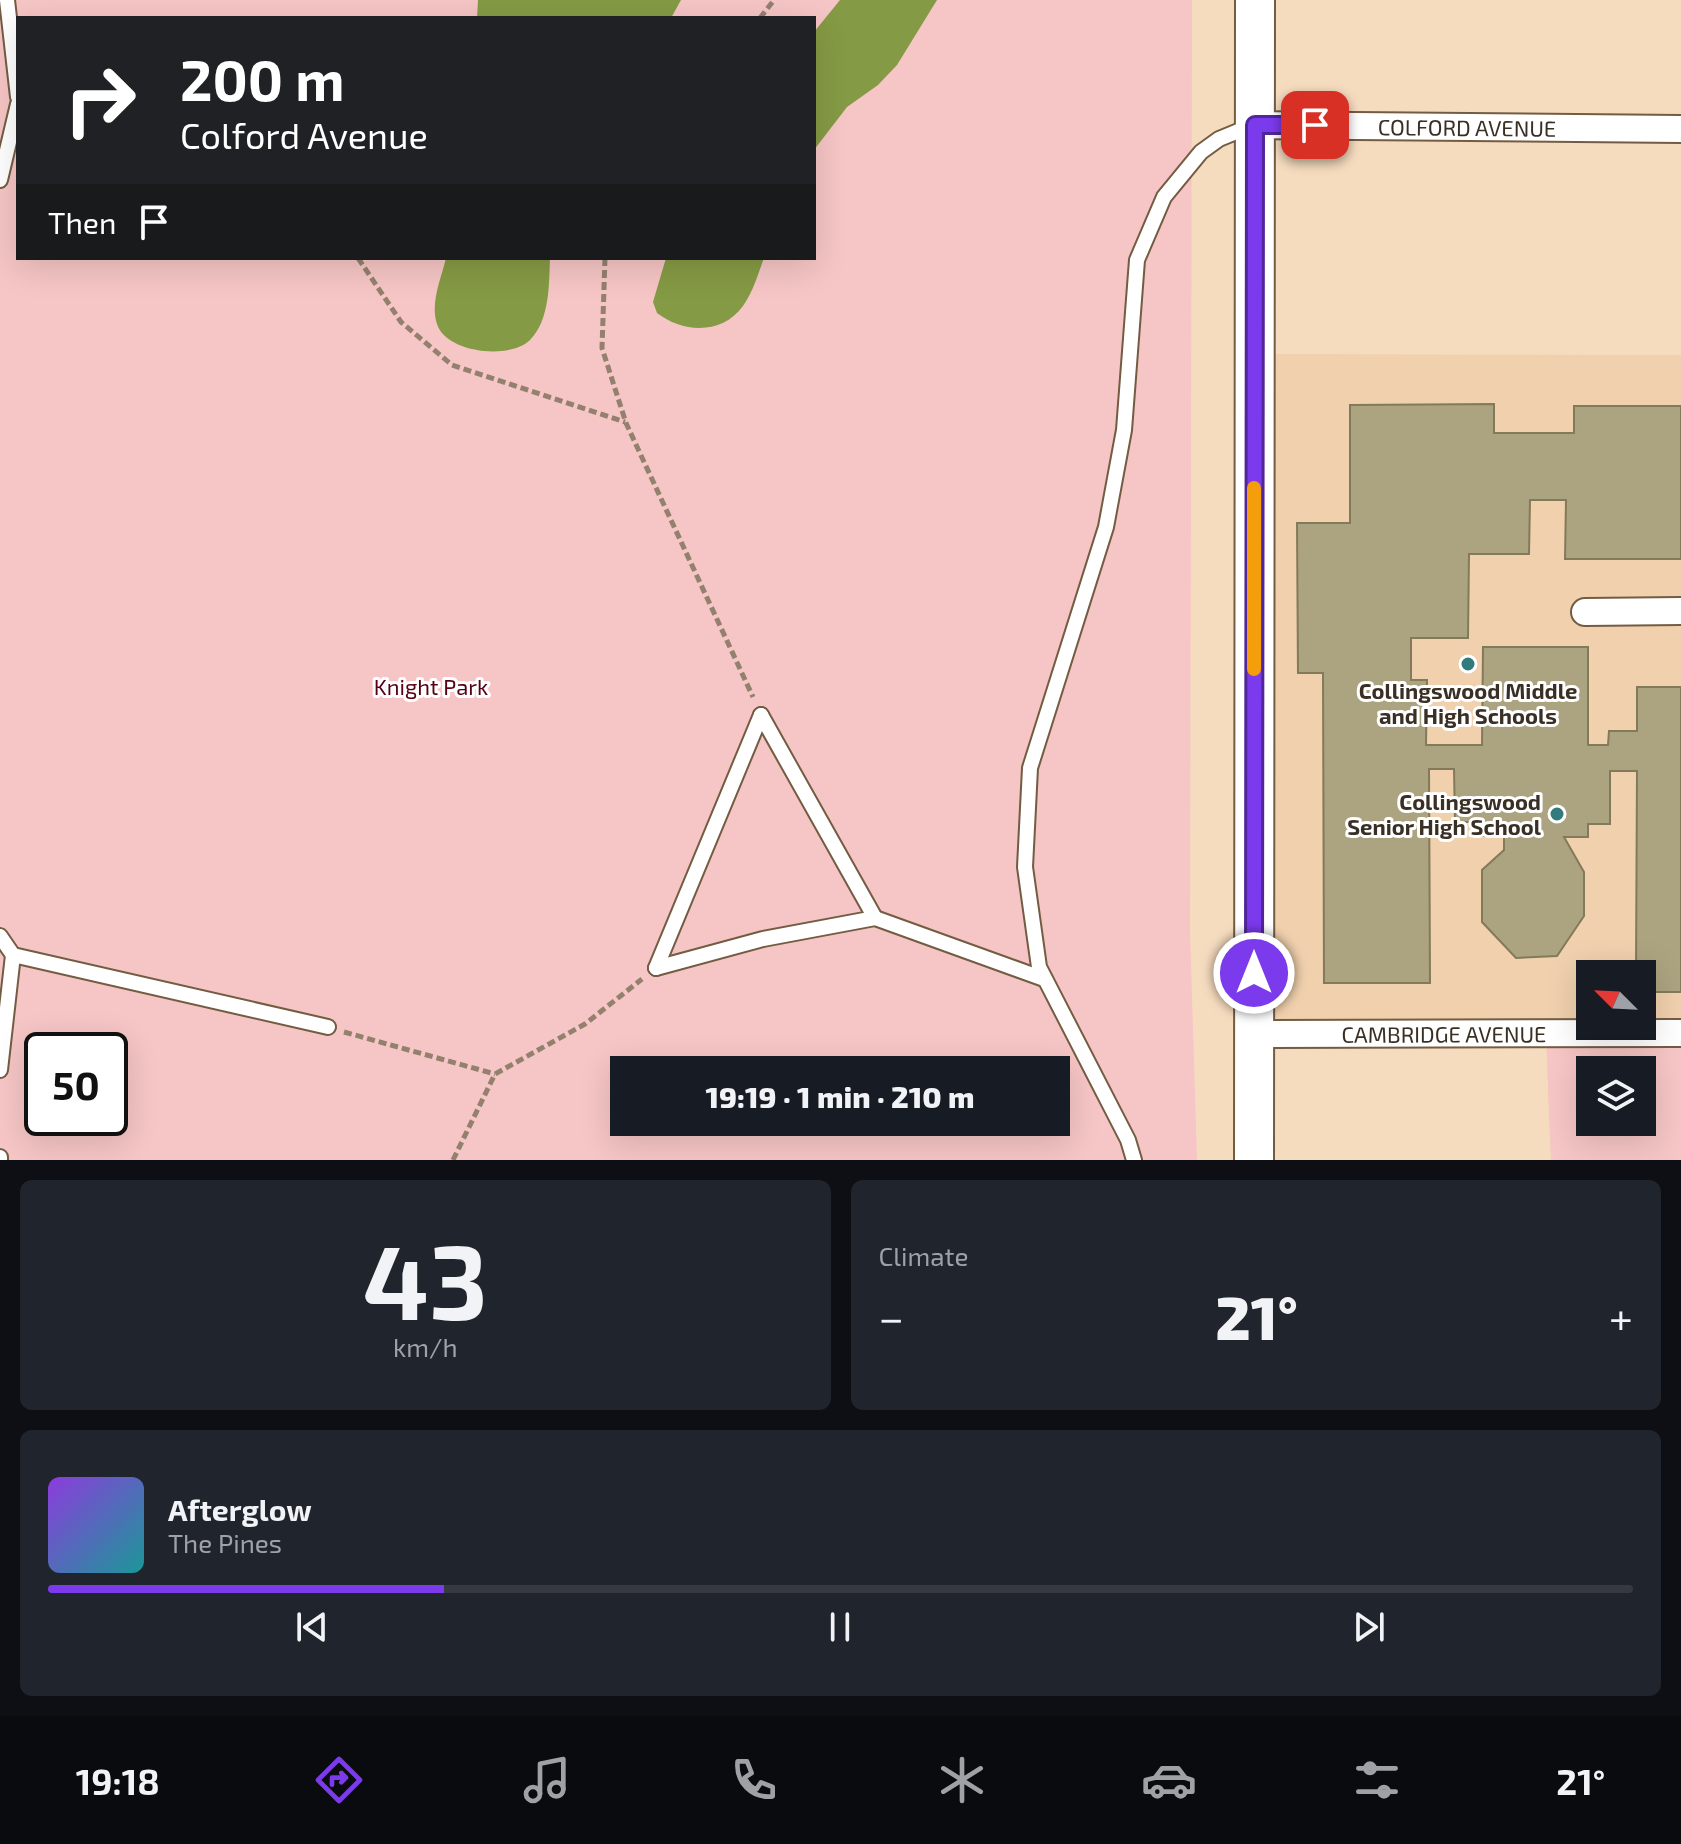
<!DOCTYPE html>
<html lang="en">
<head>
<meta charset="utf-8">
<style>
	body { margin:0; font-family:"Exo 2",sans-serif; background:#20242c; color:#f1f3f6; height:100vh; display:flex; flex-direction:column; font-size:30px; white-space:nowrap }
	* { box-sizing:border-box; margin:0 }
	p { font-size:26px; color:#9ea1a6 }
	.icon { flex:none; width:44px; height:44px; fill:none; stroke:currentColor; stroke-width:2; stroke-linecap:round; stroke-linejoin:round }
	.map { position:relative; height:1160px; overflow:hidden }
	.side { display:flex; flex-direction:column; gap:20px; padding:20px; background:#0d0f14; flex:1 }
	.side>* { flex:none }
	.banner { position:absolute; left:16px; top:16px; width:800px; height:244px; border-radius:0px; box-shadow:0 8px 32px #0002; background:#202124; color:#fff; overflow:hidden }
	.needle { width:52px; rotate:294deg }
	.controls { position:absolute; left:1576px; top:960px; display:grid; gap:16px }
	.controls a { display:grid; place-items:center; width:80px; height:80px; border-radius:0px; background:#171b24; box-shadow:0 8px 32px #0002; font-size:40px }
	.speed { position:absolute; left:24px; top:1032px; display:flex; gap:16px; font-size:40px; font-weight:700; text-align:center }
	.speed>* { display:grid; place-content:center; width:104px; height:104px; border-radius:50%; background:#171b24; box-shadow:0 8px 32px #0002; line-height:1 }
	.speed .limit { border:4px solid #111; border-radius:12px; background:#fff; color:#111 }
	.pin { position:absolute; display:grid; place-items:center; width:68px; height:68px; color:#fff; margin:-34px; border-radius:16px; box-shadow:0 4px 12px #0006 }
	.me { position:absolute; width:88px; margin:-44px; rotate:0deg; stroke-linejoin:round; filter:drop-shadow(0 0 6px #0008) }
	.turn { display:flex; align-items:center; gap:28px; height:168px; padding:0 32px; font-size:36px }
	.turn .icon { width:104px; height:104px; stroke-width:2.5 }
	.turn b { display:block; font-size:56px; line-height:68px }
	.then { display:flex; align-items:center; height:76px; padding:0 32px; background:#0003; gap:16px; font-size:30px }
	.big { font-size:60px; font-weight:800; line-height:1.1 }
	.side .tile { flex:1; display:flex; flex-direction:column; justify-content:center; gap:12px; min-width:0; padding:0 28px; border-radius:12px; background:#20242c }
	.side .dial { align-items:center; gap:0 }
	.dial b { font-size:104px; line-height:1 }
	.song { display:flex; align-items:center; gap:24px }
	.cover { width:96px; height:96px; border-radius:12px; background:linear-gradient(135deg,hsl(270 70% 55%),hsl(180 70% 35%)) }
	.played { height:8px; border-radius:4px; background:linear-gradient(90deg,#7c3aed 25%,#363941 25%) }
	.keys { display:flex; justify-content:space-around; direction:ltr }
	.heat { display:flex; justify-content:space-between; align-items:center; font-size:44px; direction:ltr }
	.side .tiles { flex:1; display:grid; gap:20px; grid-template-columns:1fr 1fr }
	.tile:last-child { grid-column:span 2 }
	.trip { position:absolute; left:610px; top:1056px; width:460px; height:80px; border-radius:0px; background:#171b24; box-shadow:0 8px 32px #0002; font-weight:800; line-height:80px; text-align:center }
	.tabs { display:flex; height:128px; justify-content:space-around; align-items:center; background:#090b0e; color:#9ea1a6 }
	.tabs .icon { width:56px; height:56px }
	.tabs .selected { color:#7c3aed }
	.tabs b { font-size:36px; color:#f1f3f6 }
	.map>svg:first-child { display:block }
	.built { fill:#f0d0ad; fill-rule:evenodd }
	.green { fill:#f6c5c5; fill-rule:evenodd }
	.water { fill:#859a44 }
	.building { fill:#aca381; stroke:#837a59; stroke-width:2 }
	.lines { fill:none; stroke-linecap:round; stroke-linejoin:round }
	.lane-casing { stroke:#735c42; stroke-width:18 }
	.street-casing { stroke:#735c42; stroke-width:30 }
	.secondary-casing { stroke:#735c42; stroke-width:42 }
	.path { stroke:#93816e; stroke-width:5; stroke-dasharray:8 4; stroke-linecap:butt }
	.lane { stroke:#fff; stroke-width:14 }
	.street { stroke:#fff; stroke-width:26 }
	.secondary { stroke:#fff; stroke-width:38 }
	.route-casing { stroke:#51269a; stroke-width:20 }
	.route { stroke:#7c3aed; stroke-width:14 }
	.slow { stroke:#f59e0b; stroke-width:14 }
	.poi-dot { fill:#327b7d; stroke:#fff; stroke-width:3 }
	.labels { text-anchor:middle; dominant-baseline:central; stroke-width:6; stroke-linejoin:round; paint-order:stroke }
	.street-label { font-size:22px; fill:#392f24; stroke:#fff }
	.park-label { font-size:22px; fill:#580013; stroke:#fff }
	.poi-label { font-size:22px; font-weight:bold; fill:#392f24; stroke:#fff }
</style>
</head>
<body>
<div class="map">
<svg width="1681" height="1160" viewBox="0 0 1681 1160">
	<rect width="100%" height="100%" fill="#f6dcbf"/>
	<path class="built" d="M1254,354L1681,355V1160H1551L1546,1034H1254ZM1590,974H1642V1026H1590ZM1590,1070H1642V1122H1590Z"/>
	<g class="green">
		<path d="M0,0H1192L1190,931L1197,1160H0ZM18,18H814V258H18ZM42,1050H110V1118H42ZM624,1070H1056V1122H624Z"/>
		<path d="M1546,1034L1681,1040V1160H1551ZM1590,1070H1642V1122H1590Z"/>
	</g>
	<g class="water">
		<path d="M478,0H681L671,18H477Z"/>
		<path d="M840,0H937L897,65L878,85L847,107L814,150V32Z"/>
		<path d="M446,258H550C549,284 550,320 530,340C510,360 446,353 437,324C430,303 441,279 446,258Z"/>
		<path d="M666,258H764C758,274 753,292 743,306C722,335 683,333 657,313L653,302Z"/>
	</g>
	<path class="building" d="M1494,404V433H1574V406H1681V559H1565L1566,500H1530L1529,554H1469L1468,638H1411V680H1427L1426,745H1482L1483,647H1588V745H1608L1609,731H1637V687H1681V992H1642V974H1636L1637,771H1610V824H1588V837H1564L1584,872V916L1557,956L1516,958L1482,922V870L1504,850V836H1479V822H1455L1454,769H1429L1430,983H1324L1323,673H1298L1297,523H1350V405Z"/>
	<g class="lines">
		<g class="lane-casing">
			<g id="lane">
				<path d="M7,0L18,97"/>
				<path d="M0,180L18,104"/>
				<path d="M761,715L875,918"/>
				<path d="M0,936L13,955L0,1070"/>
				<path d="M13,955L328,1027"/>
				<path d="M656,968L763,939L875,918L1044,979"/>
				<path d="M656,968L761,715"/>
				<path d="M0,1157V1160"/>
				<path d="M1134,1160L1128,1140L1039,967L1025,867L1030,768L1106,527L1124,430L1137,260L1164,197L1201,152L1219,139L1253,125"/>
			</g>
		</g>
		<g class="street-casing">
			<g id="street">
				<path id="s1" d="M1255,125L1681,129"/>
				<path d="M1585,612L1681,611"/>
				<path id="s2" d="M1254,1034L1681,1033"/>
			</g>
		</g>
		<g class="secondary-casing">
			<path id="secondary" d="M1254,1160L1255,0"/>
		</g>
		<g class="path">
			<path d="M760,18L774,0"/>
			<path d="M358,258L401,322L452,365L625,422"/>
			<path d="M605,258L602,348L626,423L753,697"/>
			<path d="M344,1032L495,1074"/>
			<path d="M453,1160L495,1074L585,1024L642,979"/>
		</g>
		<use href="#lane" class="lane"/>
		<use href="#street" class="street"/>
		<use href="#secondary" class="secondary"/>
	</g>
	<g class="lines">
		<g class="route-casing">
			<path id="route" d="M1254,973L1255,125H1315"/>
		</g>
		<use href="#route" class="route"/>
		<path class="slow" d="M1254,669V488"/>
	</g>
	<g class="poi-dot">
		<circle cx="1468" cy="664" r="8"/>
		<circle cx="1557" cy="814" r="8"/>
	</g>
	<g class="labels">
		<g class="street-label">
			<text stroke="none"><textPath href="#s1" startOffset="212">COLFORD AVENUE</textPath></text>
			<text stroke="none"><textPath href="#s2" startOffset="190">CAMBRIDGE AVENUE</textPath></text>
		</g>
		<g class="park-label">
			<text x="431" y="686">Knight Park</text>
		</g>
		<g class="poi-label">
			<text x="1468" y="690">Collingswood Middle<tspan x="1468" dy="25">and High Schools</tspan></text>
			<text x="1541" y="801" text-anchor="end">Collingswood<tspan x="1541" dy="25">Senior High School</tspan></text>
		</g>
	</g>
</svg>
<div class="controls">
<a><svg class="needle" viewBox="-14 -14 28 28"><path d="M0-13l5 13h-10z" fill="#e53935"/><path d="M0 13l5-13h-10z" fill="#9ea1a6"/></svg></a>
<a><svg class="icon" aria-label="layers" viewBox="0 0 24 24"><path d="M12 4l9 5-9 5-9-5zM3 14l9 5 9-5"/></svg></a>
</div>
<div class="speed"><div class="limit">50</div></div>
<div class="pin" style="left:1315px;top:125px;background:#d93025"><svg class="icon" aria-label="arrive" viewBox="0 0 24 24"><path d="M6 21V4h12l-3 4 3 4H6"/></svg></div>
<svg class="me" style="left:1254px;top:973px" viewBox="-20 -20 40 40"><circle r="17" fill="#7c3aed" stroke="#fff" stroke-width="3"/><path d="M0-11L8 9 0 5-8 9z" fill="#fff"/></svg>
<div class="trip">19:19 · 1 min · 210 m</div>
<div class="banner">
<div class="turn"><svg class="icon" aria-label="right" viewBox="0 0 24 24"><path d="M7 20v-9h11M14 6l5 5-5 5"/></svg><div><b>200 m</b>Colford Avenue</div></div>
<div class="then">Then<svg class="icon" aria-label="arrive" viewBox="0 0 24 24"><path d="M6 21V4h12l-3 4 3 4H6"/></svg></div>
</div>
</div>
<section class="side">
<div class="tiles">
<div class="tile dial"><b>43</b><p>km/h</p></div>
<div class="tile"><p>Climate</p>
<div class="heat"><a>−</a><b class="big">21°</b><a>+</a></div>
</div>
<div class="tile">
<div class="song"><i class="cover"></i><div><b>Afterglow</b><p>The Pines</p></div></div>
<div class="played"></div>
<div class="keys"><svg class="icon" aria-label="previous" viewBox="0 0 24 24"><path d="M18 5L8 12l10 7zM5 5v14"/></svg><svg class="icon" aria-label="pause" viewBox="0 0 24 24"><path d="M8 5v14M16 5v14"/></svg><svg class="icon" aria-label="next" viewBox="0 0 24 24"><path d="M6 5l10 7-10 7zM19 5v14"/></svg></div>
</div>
</div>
</section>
<nav class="tabs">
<b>19:18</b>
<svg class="icon selected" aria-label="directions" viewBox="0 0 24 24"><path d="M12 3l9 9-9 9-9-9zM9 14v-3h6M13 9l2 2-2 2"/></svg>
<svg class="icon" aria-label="music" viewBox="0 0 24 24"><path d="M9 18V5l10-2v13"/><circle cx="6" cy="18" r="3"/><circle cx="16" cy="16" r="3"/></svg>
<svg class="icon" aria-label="phone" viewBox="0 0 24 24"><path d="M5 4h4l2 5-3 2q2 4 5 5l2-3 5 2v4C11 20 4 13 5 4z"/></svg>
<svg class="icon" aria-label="climate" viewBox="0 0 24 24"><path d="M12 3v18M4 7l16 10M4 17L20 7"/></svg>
<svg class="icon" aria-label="car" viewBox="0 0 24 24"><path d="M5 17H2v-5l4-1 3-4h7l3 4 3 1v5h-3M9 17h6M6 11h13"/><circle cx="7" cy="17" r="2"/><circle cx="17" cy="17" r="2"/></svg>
<svg class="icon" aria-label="filters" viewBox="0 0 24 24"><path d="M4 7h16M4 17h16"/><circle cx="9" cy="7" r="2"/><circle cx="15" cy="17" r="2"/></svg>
<b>21°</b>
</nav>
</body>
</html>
